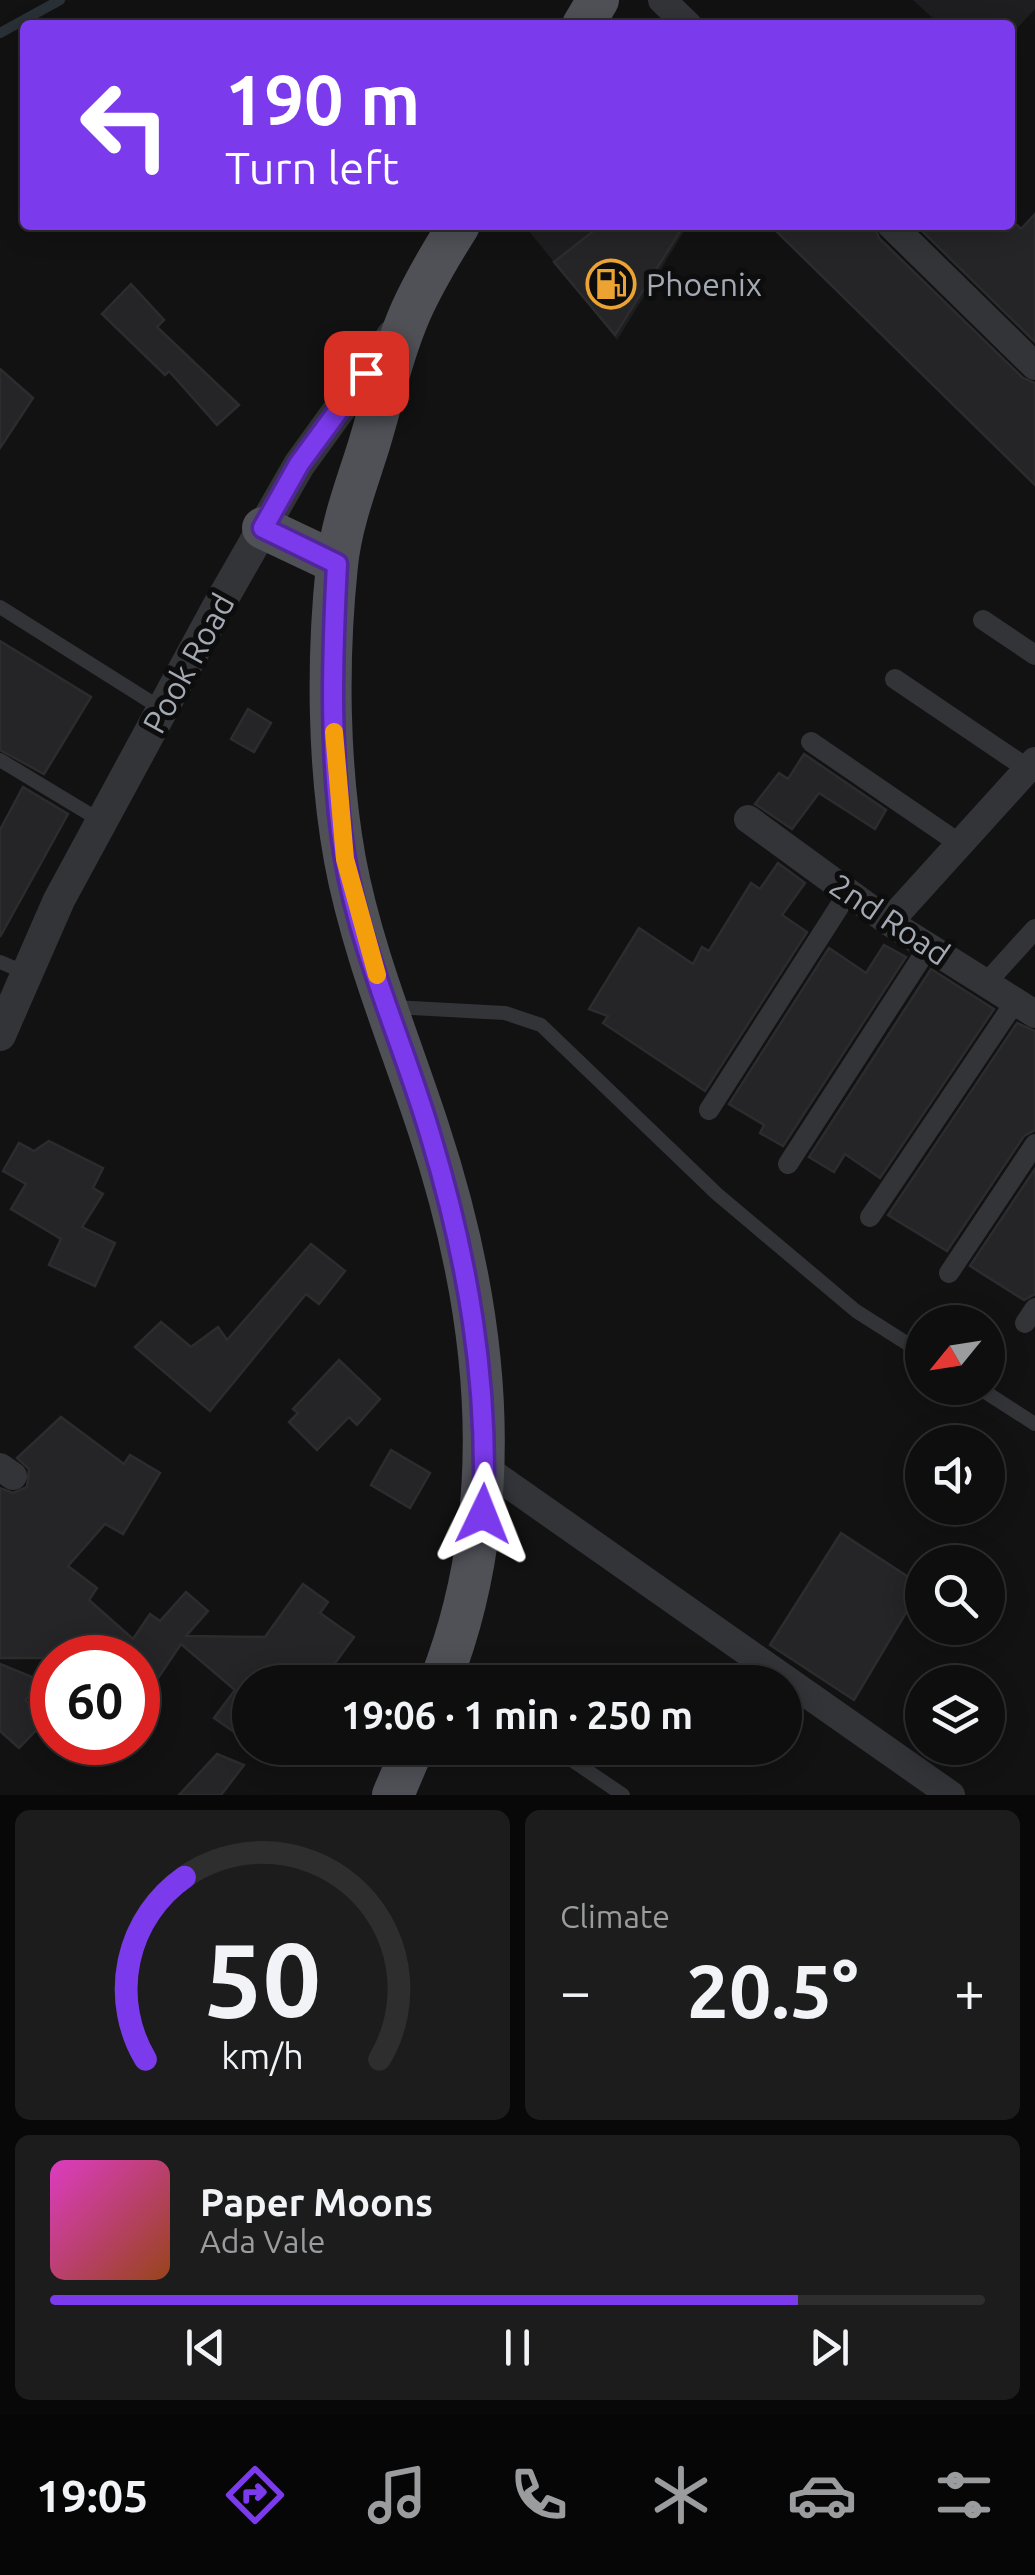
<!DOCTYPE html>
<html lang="en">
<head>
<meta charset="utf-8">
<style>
	body { margin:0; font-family:Ubuntu,sans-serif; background:#1c1c1c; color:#f1f3f6; height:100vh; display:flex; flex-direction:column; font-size:38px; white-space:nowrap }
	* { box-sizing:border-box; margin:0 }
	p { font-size:32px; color:#9b9c9e }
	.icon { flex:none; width:55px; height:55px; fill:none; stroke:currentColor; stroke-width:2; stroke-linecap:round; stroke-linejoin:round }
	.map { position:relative; height:1795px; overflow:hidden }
	.side { display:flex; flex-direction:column; gap:15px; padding:15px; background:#080808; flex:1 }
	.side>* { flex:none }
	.hud { position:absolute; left:20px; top:20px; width:995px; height:210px; border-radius:10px; box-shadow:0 5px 25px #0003,0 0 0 2px #2e2e2e; background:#7c3aed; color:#fff; overflow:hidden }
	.needle { width:65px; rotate:240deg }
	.fabs { position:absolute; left:905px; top:1305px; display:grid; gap:20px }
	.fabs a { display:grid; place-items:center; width:100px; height:100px; border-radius:50%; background:#0e0e0e; box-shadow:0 5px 25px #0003,0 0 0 2px #2e2e2e; font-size:50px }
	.speed { position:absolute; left:30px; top:1635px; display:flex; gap:20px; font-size:50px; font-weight:700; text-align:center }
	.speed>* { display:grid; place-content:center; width:130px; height:130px; border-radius:50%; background:#0e0e0e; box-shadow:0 5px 25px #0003,0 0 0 2px #2e2e2e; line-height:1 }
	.speed .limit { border:15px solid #d22; background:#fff; color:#111 }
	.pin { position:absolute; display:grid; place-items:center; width:85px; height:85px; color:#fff; margin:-42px; border-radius:20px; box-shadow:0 5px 15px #0006 }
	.me { position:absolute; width:110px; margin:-55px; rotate:2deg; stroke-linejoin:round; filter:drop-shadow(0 0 8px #0008) }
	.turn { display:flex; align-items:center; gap:35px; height:210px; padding:0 40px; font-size:45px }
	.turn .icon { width:130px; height:130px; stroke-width:2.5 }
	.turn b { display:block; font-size:70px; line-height:85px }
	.big { font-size:75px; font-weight:600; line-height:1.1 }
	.side .tile { flex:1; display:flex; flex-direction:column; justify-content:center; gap:15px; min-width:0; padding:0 35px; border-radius:15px; background:#1c1c1c }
	.side .dial { align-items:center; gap:0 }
	.dial svg { height:260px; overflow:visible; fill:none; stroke:#2e2e2e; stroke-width:7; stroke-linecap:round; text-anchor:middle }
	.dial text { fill:#f1f3f6; stroke:none }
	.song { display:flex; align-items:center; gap:30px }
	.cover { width:120px; height:120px; border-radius:15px; background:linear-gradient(135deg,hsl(310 70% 55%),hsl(20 70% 35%)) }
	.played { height:10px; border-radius:5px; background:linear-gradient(90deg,#7c3aed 80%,#2e2e2e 80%) }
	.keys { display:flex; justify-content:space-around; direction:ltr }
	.heat { display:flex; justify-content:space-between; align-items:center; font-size:55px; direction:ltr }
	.side .tiles { flex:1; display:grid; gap:15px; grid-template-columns:1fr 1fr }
	.tile:last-child { grid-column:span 2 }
	.trip { position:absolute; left:232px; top:1665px; width:570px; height:100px; border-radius:50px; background:#0e0e0e; box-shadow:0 5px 25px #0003,0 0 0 2px #2e2e2e; font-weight:600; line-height:100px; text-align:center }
	.menu { display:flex; height:160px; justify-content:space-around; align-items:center; background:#060606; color:#9b9c9e }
	.menu .icon { width:70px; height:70px }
	.menu .active { color:#7c3aed }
	.menu b { font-size:45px; color:#f1f3f6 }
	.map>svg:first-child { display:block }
	.built { fill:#1e1e20 }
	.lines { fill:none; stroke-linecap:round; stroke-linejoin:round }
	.stream { stroke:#293137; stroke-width:10 }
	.building { fill:#252527; stroke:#2c2c2f; stroke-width:2.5 }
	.service { stroke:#333438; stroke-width:14 }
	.pedestrian { stroke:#333438; stroke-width:20 }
	.minor { stroke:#333438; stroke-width:28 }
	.tertiary { stroke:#333438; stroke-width:32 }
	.primary { stroke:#4f5157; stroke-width:42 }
	.route-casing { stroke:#51269a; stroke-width:25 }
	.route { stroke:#7c3aed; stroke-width:18 }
	.slow { stroke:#f59e0b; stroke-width:18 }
	.labels { text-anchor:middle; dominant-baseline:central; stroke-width:10; stroke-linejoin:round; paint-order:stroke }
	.poi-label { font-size:32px; fill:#a4aab4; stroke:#0d0d0e; text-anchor:start }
	.street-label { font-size:32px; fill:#a4aab4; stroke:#0d0d0e }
</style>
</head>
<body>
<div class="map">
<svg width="1035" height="1795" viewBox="0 0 1035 1795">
	<rect width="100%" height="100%" fill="#121213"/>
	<g class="built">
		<path d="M913,0H1035V9L1010,36V25H940Z"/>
		<path d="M524,225H688L617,340Z"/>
	</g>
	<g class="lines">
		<path class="stream" d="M0,33L60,0"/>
	</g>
	<g class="building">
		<path d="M1035,214V342L916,225H1017L1021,229Z"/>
		<path d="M601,225H684L615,335L554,262Z"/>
		<path d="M770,225H874L879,238L1023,378L1035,383V485Z"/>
		<path d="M131,284L164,320L157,327L239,405L217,425L169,371L165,375L102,314Z"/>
		<path d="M0,369L33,398L0,448Z"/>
		<path d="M0,641L91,697L44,774L0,750Z"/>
		<path d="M248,709L271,723L254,752L231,739Z"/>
		<path d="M804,754L886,810L875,829L819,793L792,829L755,804L779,773L788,779Z"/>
		<path d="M23,787L68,814L0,937V830Z"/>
		<path d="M778,863L805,883L782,915L807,932L705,1091L603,1023L608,1016L589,1009L639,928L693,964L702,947L709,951L751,883L760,889Z"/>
		<path d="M884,945L906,957L783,1146L760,1133L764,1125L729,1104L829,948L866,973Z"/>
		<path d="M931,969L994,1009L880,1178L845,1154L834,1172L809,1157Z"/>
		<path d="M1017,1023L1035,1031V1130L1024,1136L947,1251L888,1215Z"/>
		<path d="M49,1141L103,1168L93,1188L103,1194L82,1227L115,1243L95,1286L49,1265L61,1239L11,1209L26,1184L3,1171L19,1143L34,1151Z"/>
		<path d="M1035,1169V1294L1024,1300L970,1266Z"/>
		<path d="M311,1244L345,1271L319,1304L306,1294L210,1411L135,1347L161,1322L191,1347L218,1327L227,1340Z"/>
		<path d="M339,1360L380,1399L357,1425L349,1417L317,1450L289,1422L298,1413L293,1409Z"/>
		<path d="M61,1417L124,1464L130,1455L160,1473L123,1534L105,1524L68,1566L97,1588L89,1600L133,1639L150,1614L160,1621L186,1592L208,1611L186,1636L265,1637L303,1584L328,1602L320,1613L354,1637L322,1681L307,1670L298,1682H250V1743L214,1718L235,1690L181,1644L158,1678L138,1664V1658H0V1488L13,1493L27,1487L29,1469L17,1458Z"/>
		<path d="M391,1450L430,1473L410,1508L371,1485Z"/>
		<path d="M841,1533L922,1586L854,1700L770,1645Z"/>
		<path d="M0,1664L44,1682L25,1700L46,1720L19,1748L0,1731Z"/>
		<path d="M217,1754L244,1765L221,1795H179Z"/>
	</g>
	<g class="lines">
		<g class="service">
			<path d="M0,607L162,709"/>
			<path d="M0,760L101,821"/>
			<path d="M0,962L26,973"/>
			<path d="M393,1007L505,1013L541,1025L717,1194L856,1311L922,1353"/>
			<path d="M979,1388L1035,1424"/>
			<path d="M554,1748L623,1795"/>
		</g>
		<g class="pedestrian">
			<path d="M983,620L1035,655"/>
			<path d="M895,679L1028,769"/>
			<path d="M811,742L960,844"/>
			<path d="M987,982L1035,929"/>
			<path d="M709,1110L848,893"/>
			<path d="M788,1164L929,946"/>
			<path d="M870,1217L1015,1002"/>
			<path d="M949,1273L1035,1144"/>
			<path d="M1025,1323L1035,1308"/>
		</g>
		<g class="minor">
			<path d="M662,0L688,25"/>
			<path d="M891,225L1035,366"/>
			<path d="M748,819L889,922L1035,1014"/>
			<path d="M889,922L1035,761"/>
			<path d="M0,1467L13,1476"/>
			<path d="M485,1468L951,1795"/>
		</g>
		<path class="tertiary" d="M0,1035L59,900L215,612L299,465L393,335"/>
		<g class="primary">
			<path d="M583,25L598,0"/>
			<path d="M263,528L337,563"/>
			<path d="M440,1682C511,1501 488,1308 428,1127C399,1039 362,951 345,860C328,766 327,660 337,565C341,525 356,486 368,448C382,403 392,354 411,311C424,282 442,252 459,225"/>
			<path d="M393,1795L413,1748"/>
		</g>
	</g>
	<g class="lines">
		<g class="route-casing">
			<path id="route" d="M366,373L299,464L263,528L337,564C332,661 329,762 345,859C361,953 403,1042 430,1134C468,1260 489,1383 483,1514"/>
		</g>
		<use href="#route" class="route"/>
		<path class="slow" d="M334,732L345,859L377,975"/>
	</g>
	<defs>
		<g id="fuel-ring" transform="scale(2.5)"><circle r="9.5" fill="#0d0d0e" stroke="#eca332" stroke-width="1.5"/><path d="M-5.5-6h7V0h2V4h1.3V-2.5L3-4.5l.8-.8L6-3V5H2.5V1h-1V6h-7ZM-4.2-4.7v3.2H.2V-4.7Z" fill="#eca332"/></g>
	</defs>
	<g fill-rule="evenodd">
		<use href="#fuel-ring" x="611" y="284"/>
	</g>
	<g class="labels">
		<g class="poi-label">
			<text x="646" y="284">Phoenix</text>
		</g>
		<g class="street-label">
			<text transform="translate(188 663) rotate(-61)">Pook Road</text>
			<text transform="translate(890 919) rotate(34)">2nd Road</text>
		</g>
	</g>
</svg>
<div class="fabs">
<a><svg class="needle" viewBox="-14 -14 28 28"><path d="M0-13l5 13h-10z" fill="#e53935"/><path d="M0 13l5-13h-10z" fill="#9b9c9e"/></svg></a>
<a><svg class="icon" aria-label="sound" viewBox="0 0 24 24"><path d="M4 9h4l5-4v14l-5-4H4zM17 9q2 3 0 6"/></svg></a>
<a><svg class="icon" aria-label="search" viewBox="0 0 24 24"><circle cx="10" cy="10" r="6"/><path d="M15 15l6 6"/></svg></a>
<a><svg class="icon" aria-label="layers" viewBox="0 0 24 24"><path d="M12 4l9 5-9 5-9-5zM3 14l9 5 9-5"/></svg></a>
</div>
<div class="speed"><div class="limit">60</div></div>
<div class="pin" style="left:366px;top:373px;background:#d93025"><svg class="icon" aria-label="arrive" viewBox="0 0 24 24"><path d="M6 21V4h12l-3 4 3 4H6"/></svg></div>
<svg class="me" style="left:483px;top:1514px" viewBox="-20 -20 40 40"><path d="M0-17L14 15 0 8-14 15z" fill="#7c3aed" stroke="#fff" stroke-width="4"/></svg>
<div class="trip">19:06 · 1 min · 250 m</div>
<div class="hud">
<div class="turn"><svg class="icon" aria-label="left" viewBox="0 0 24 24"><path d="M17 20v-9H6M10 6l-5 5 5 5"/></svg><div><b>190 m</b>Turn left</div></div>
</div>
</div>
<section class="side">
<div class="tiles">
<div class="tile dial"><svg viewBox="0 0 100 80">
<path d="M14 69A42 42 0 1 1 86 69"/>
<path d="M14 69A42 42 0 0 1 26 13" stroke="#7c3aed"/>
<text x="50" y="56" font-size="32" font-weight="700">50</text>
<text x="50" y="72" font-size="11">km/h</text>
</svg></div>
<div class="tile"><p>Climate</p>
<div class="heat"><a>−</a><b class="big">20.5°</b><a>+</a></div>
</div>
<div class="tile">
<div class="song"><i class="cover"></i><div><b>Paper Moons</b><p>Ada Vale</p></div></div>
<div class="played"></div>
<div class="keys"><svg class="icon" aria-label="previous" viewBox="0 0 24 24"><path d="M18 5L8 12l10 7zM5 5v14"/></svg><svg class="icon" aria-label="pause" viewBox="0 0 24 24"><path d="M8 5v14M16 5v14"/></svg><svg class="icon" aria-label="next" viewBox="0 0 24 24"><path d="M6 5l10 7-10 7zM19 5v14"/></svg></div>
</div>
</div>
</section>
<nav class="menu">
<b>19:05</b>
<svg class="icon active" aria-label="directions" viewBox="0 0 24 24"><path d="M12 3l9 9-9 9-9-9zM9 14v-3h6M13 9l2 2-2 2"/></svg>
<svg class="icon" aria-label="music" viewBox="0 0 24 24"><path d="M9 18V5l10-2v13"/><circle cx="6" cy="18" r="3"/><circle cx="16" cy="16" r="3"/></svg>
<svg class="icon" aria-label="phone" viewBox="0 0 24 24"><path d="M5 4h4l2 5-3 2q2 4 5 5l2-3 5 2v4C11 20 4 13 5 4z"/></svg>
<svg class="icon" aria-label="climate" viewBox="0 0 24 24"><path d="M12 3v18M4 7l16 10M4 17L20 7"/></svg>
<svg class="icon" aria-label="car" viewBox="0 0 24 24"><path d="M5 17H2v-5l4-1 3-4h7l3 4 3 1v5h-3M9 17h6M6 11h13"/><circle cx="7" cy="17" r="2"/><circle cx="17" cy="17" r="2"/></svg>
<svg class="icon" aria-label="filters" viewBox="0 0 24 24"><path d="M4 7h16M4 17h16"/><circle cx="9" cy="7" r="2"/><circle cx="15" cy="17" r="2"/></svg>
</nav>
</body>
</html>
